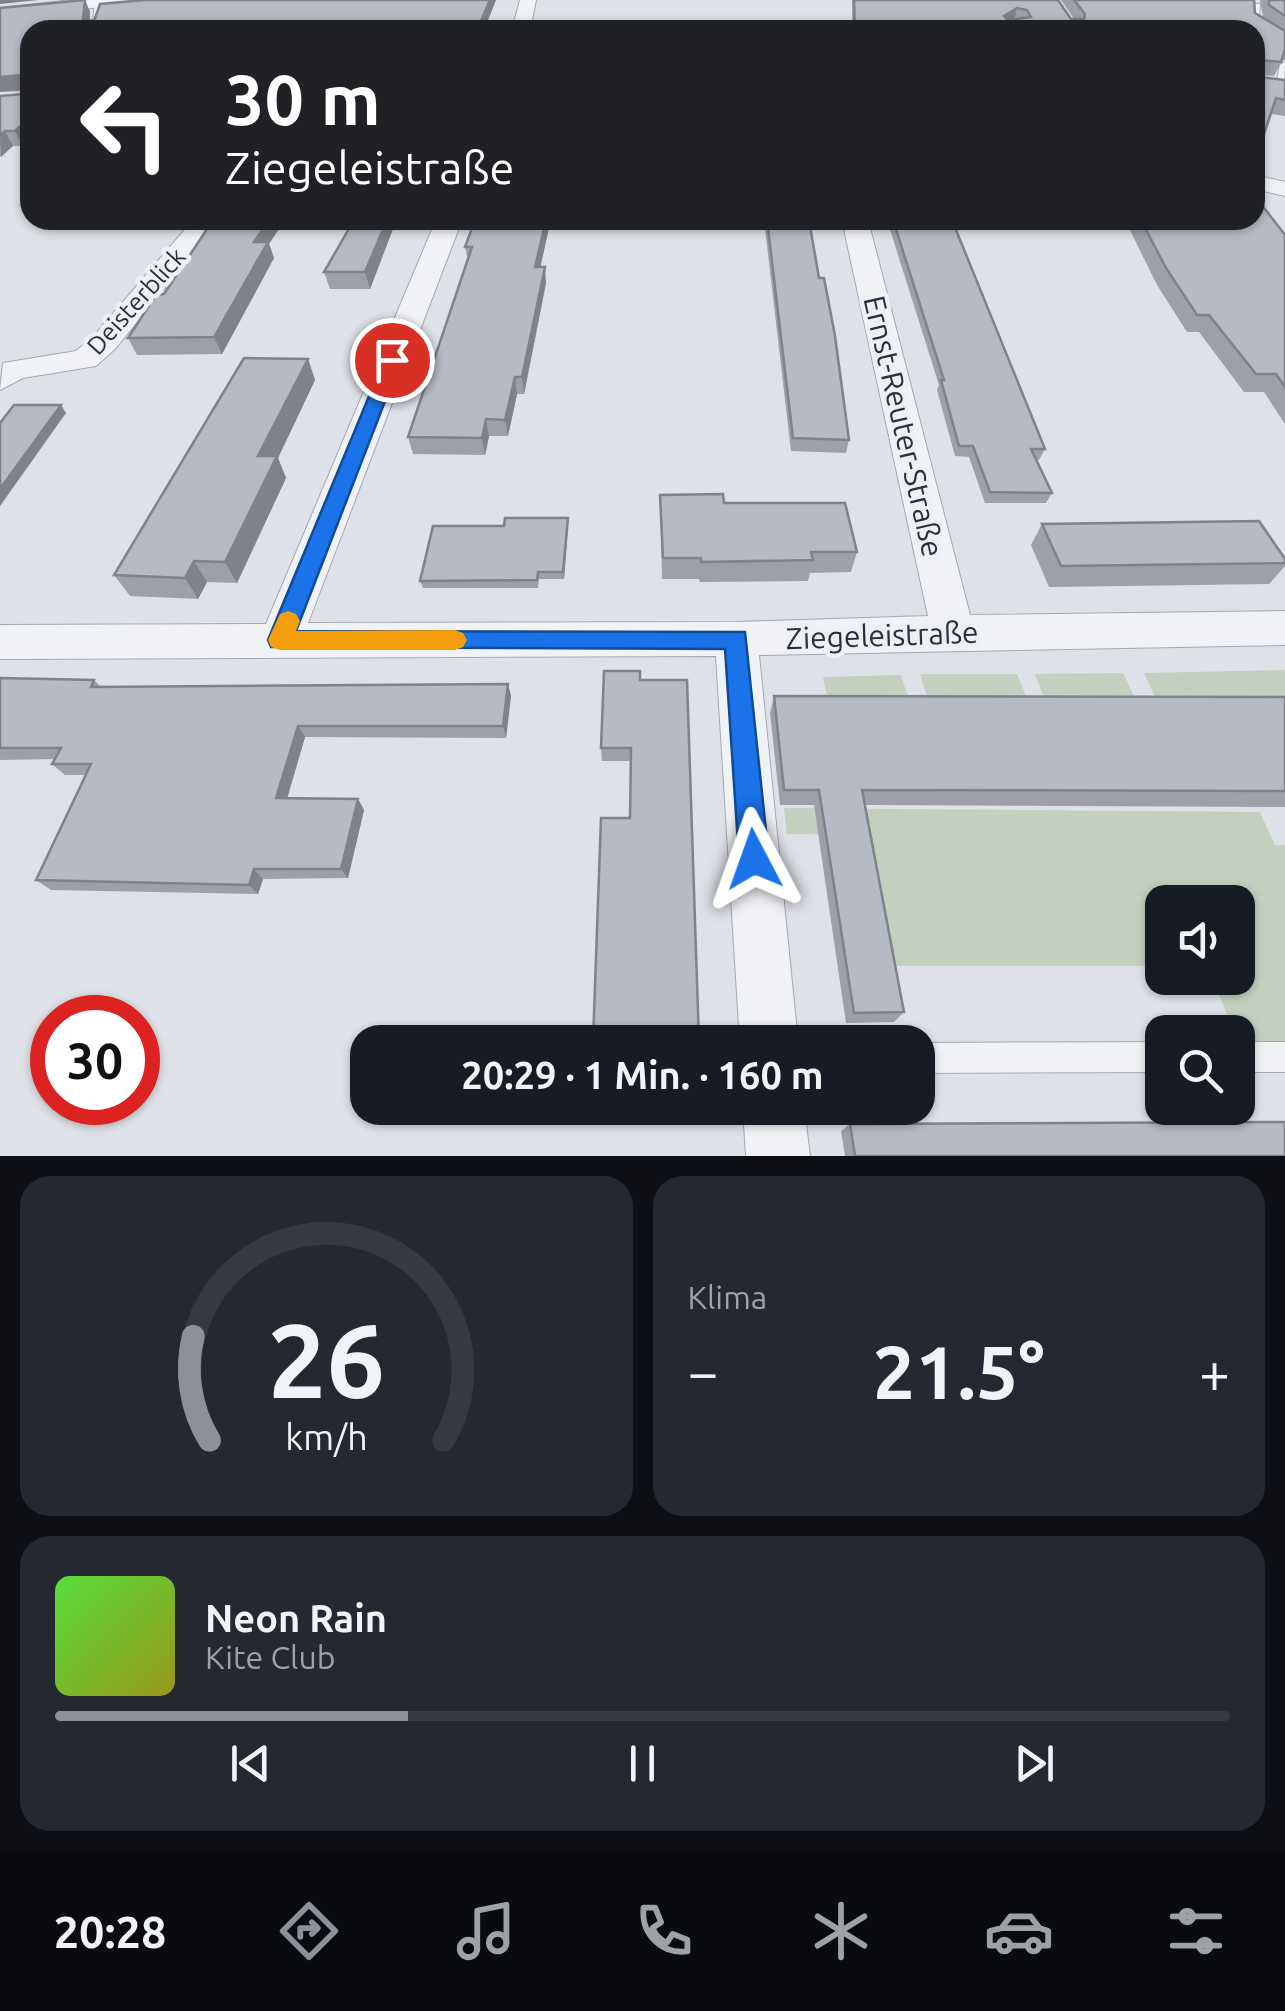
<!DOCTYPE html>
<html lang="de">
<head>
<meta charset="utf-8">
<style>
	body { margin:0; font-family:Ubuntu,sans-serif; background:#242831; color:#f1f3f6; height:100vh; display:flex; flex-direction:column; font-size:38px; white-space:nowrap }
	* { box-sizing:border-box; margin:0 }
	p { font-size:32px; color:#9ea1a6 }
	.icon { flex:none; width:55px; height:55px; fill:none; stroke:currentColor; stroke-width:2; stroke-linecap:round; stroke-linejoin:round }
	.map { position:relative; height:1156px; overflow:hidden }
	.details { display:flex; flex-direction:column; gap:20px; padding:20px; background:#0d0f14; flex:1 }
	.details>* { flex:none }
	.banner { position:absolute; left:20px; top:20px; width:1245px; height:210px; border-radius:30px; box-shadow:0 2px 8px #0004; background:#202124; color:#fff; overflow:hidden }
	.buttons { position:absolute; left:1145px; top:885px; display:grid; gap:20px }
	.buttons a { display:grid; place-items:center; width:110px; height:110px; border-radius:20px; background:#171b24; box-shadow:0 2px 8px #0004; font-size:50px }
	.speed { position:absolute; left:30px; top:995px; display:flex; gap:20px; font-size:50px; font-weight:700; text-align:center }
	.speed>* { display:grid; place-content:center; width:130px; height:130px; border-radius:50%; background:#171b24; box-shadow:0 2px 8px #0004; line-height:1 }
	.speed .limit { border:15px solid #d22; background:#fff; color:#111 }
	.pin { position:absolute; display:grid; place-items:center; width:85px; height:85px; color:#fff; margin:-42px; border:5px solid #fff; border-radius:50%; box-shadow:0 2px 10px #0007 }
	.me { position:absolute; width:110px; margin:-55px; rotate:356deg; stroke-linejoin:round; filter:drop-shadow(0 0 8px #0008) }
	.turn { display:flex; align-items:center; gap:35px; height:210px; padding:0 40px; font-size:45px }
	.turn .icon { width:130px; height:130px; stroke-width:2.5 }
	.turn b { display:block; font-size:70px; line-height:85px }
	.big { font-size:75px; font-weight:700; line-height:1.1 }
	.details .card { flex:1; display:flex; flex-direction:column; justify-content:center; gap:15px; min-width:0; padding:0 35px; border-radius:30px; background:#242831 }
	.details .dial { align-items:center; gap:0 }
	.dial svg { height:260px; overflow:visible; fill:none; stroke:#363941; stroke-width:7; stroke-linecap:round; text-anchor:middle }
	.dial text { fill:#f1f3f6; stroke:none }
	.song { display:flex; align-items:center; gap:30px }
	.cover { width:120px; height:120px; border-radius:15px; background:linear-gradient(135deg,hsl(110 70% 55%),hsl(60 70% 35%)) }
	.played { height:10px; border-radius:5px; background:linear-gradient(90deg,#8c9099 30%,#363941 30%) }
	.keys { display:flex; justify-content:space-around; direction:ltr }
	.heat { display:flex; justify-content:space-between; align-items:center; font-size:55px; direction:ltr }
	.details .tiles { flex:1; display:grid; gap:20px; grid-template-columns:1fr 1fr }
	.card:last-child { grid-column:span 2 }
	.trip { position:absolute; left:350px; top:1025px; width:585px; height:100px; border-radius:30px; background:#171b24; box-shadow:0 2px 8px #0004; font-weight:700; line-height:100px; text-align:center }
	.tabs { display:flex; height:160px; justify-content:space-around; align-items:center; background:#090b0e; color:#9ea1a6 }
	.tabs .icon { width:70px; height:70px }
	.tabs .on { color:#8c9099 }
	.tabs b { font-size:45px; color:#f1f3f6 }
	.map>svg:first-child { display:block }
	.green { fill:#c3d0c0 }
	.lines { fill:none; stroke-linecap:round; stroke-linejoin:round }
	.service-casing { stroke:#a4a8b0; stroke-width:2 }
	.minor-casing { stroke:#a4a8b0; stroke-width:2 }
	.service { fill:#f1f2f5; fill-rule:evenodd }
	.minor { fill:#f1f2f5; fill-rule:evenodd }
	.wall { fill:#9da0a8 }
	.shaded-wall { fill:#7f8288 }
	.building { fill:#b6bac3; stroke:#7f8288; stroke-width:2.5; fill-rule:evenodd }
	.route { fill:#1a73e8; stroke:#114b97; stroke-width:2.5 }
	.slow { fill:#f59e0b }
	.labels { text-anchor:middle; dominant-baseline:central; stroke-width:9; stroke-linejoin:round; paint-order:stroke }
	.far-street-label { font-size:25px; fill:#292f3c; stroke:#eef0f4 }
	.street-label { font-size:30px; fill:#292f3c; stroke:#eef0f4 }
</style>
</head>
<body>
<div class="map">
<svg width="1285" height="1156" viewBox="0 0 1285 1156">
	<rect width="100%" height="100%" fill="#dee1e7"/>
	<g class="green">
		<path d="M1285,670V708L1161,710L1144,673Z"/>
		<path d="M1123,673L1140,709L1049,710L1035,674Z"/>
		<path d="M920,674H1017L1031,709L931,710Z"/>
		<path d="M901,675L912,709L830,710L823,677Z"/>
		<path d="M784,808L1260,812L1275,845H1285V1045H1240L1212,978H1238V902H1162V966H891L868,835L787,834Z"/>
	</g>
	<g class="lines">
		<g class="service-casing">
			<g id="service">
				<path d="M99,0L103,3L100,30H92L95,3Z"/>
				<path d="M1225,1L1260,4L1259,20L1285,39V46L1251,23L1252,8L1225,5Z"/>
				<path d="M1285,62L1284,87L1275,89L1280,65Z"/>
				<path d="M1162,1042V1072L918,1073V1043Z"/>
				<rect x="1238" y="1042" width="47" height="30"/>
			</g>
		</g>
		<g class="minor-casing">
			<g id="minor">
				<path d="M73,0H128L120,5L0,18V8Z"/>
				<path d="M520,0H536L530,30H512Z"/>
				<path d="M1255,175L1285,182V196L1255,189Z"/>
				<path d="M193,220H220L115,349L96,366L23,378L0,390L3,363L76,351L93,337Z"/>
				<path d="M436,220H462L308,623L736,622L928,616L842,220H868L970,615L1285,611V645L759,655L798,1042H740L716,656L0,659V625L266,624Z"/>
				<path d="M743,1108H804L810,1156H746Z"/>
			</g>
		</g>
		<use href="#service" class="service"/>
		<use href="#minor" class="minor"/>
	</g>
	<g class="wall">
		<path d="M85,0L90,12V20L94,21L100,4L144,0H496L484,30H30V139L23,146H13L0,157V96L23,94L26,91L0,92V8Z"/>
		<path d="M852,0H1058L1071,19H1074L1061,0H1254L1255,13L1263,17L1260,0H1257H1285V60L1282,61L1274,76L1260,75V77L1285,80V116L1271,114L1255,161V30H852Z"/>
		<path d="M354,220H408L407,221H396L370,289H330L324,272Z"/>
		<path d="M764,220H809L849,440L846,453L791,451Z"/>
		<path d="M887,220H952L1045,449L1039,460H1036L1052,493L1046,503H985L969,457L955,456L937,390L939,385Z"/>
		<path d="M1125,220H1255L1285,235V424L1264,392H1244L1199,332H1187L1157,285Z"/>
		<path d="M550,223L540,267L546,283L524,394H517L508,436H489L485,455L413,454L408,437L468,260L465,247Z"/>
		<path d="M269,244L274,258L222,354L137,355L128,338L164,294Z"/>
		<path d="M308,359L315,380L278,458L286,478L237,583L207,582L198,599L130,596L114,575Z"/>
		<path d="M660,495L724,503L857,552L851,572L810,573L808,581L700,582L699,579H662Z"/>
		<path d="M1042,524L1285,559V566L1269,584L1049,587L1031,545Z"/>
		<path d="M568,525L564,579H539L538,588H423L420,581Z"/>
		<path d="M0,678L94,680L101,687L508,684L511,696L506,738L305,737L287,798L358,799L364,810L348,878L263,879L258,894L51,890L36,880L86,775H65L52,764L55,759L0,760Z"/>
		<path d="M640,680L699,1042L630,818L631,761H602L601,748Z"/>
		<path d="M774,696L1285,697V807L864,805L904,1012L894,1022L846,1023L814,805H780L770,713Z"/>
		<path d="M850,1124L1285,1156H845L841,1131Z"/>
	</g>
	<g class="shaded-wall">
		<path d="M0,0H39L0,4Z"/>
		<path d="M85,0L90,12L89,30L83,19Z"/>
		<path d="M490,0H496L484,30H477Z"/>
		<path d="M1017,8L1014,21L1000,29L1004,16Z"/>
		<path d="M22,75L30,89L0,92V77Z"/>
		<path d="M30,117V139L23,146L15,131Z"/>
		<path d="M5,131L13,146L1,157L0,135Z"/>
		<path d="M269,220H285L269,244L274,258L222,354L214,337L254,242Z"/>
		<path d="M387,220L396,221L370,289L365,272Z"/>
		<path d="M546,220H550V223L537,283L535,267Z"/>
		<path d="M545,267L546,283L524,394L522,377Z"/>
		<path d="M308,359L315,380L278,458L286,478L237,583L225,562L258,456Z"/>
		<path d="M515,377L517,394L508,436L505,420Z"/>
		<path d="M61,405L66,413L0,506V489Z"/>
		<path d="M486,419L489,436L485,455L482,438Z"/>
		<path d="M568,518V525L564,579L563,572Z"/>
		<path d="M194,561L207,582L198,599L185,578Z"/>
		<path d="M508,684L511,696L506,738L503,726Z"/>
		<path d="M298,726L305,737L284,809L276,798Z"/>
		<path d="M358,799L364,810L348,878L341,869Z"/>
		<path d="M254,869L263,879L258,894L249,885Z"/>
	</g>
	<g class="building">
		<path d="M85,0L83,19L94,21L100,4L144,0H490L477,30H30V117L15,131H5L0,135V96L23,94L26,91L22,75L0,77V8Z"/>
		<path d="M854,0H1058L1071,19H1084L1085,14L1074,0H1254L1255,13L1285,31V49L1281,62L1260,60V77L1285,80V100L1276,98L1255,161V30H855ZM1017,8L1027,10L1031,17L1008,20L1004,16Z"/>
		<path d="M1269,0H1285V16L1269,5Z"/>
		<path d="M1255,196L1285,235V387L1276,374H1256L1209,315H1197L1166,268L1141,220H1255Z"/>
		<path d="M213,220H269L254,242H268L214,337L128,338L156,295L164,294Z"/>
		<path d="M354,220H387L365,272H324Z"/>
		<path d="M475,220H546L535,267H545L522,377H515L505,420L486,419L482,438L408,437L472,247H465Z"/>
		<path d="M767,220H809L819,278H824L835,336L849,440L793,438Z"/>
		<path d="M893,220H952L1045,449H1031L1052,493L990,492L973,446H959L941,380H944Z"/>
		<path d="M244,358L308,359L258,456H277L225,562L194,561L185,578L114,575Z"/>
		<path d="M14,405H61L0,489V423Z"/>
		<path d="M723,494L724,503H845L857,552H811L813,560L701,562V558H663L660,495Z"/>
		<path d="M505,518H568L563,572H538L537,580L420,581L433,526H504Z"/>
		<path d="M1259,521L1285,559V563L1061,566L1042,524Z"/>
		<path d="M604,671H640V680H687L699,1042H593L601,818H630L631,748H601Z"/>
		<path d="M0,678L94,680L91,687L508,684L503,726H298L276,798L358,799L341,869H254L249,885L36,880L91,764H52L61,748H0Z"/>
		<path d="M774,696L1285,697V791L862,790L904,1012L854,1013L819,790H784Z"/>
		<path d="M1285,1122V1156H855L850,1124Z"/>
	</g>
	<path class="route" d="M392,355L401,360L296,631L745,632L769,859L764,869L754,874L744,869L739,859L725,649L271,647L268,640L384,360Z"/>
	<path class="slow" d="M288,611L296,614L300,621L296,631L455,630L463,633L467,640L463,647L455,650H280L271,647L268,640L280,614Z"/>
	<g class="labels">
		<g class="far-street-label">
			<text transform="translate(136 301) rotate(-48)">Deisterblick</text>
		</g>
		<g class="street-label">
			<text transform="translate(904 426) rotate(77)">Ernst-Reuter-Straße</text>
			<text transform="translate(882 635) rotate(-2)">Ziegeleistraße</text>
		</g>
	</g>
</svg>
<div class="buttons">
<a><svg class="icon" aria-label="sound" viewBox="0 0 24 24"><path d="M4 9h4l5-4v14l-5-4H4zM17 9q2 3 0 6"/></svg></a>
<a><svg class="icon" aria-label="search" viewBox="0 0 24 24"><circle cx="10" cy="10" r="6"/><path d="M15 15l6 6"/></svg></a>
</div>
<div class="speed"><div class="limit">30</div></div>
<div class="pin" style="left:392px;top:360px;background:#d93025"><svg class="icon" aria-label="arrive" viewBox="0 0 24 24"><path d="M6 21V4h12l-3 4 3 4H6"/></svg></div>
<svg class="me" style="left:754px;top:859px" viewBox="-20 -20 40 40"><path d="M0-17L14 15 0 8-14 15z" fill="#1a73e8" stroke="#fff" stroke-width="4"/></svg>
<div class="trip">20:29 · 1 Min. · 160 m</div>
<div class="banner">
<div class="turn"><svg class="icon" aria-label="left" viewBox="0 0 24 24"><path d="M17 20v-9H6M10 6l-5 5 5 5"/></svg><div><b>30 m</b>Ziegeleistraße</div></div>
</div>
</div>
<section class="details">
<div class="tiles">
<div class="card dial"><svg viewBox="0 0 100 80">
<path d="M14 69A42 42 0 1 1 86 69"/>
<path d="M14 69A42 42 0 0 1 9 37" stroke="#8c9099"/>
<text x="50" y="56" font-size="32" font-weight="700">26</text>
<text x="50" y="72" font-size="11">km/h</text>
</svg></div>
<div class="card"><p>Klima</p>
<div class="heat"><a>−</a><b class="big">21.5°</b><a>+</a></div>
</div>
<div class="card">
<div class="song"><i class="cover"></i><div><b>Neon Rain</b><p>Kite Club</p></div></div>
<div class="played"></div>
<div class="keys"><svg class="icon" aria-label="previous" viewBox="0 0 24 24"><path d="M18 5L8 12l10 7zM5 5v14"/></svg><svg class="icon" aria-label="pause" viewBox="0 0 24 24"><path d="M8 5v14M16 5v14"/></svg><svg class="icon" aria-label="next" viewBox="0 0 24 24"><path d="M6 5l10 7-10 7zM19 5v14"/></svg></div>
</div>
</div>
</section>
<nav class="tabs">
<b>20:28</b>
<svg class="icon on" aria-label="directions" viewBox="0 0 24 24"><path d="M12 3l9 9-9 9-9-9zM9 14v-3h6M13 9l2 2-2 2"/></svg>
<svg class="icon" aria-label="music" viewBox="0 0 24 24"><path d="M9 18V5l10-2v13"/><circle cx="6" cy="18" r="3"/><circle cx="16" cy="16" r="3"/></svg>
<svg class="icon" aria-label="phone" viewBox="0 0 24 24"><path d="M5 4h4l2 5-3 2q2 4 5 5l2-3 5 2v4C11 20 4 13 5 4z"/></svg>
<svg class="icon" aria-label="climate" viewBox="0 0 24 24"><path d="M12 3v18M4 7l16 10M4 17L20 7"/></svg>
<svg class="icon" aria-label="car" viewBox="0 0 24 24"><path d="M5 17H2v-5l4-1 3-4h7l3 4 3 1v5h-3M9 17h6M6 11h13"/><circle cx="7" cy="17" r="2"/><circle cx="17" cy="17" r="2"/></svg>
<svg class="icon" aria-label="filters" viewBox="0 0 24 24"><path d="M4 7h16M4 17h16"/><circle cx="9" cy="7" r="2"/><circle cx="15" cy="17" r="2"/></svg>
</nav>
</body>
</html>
